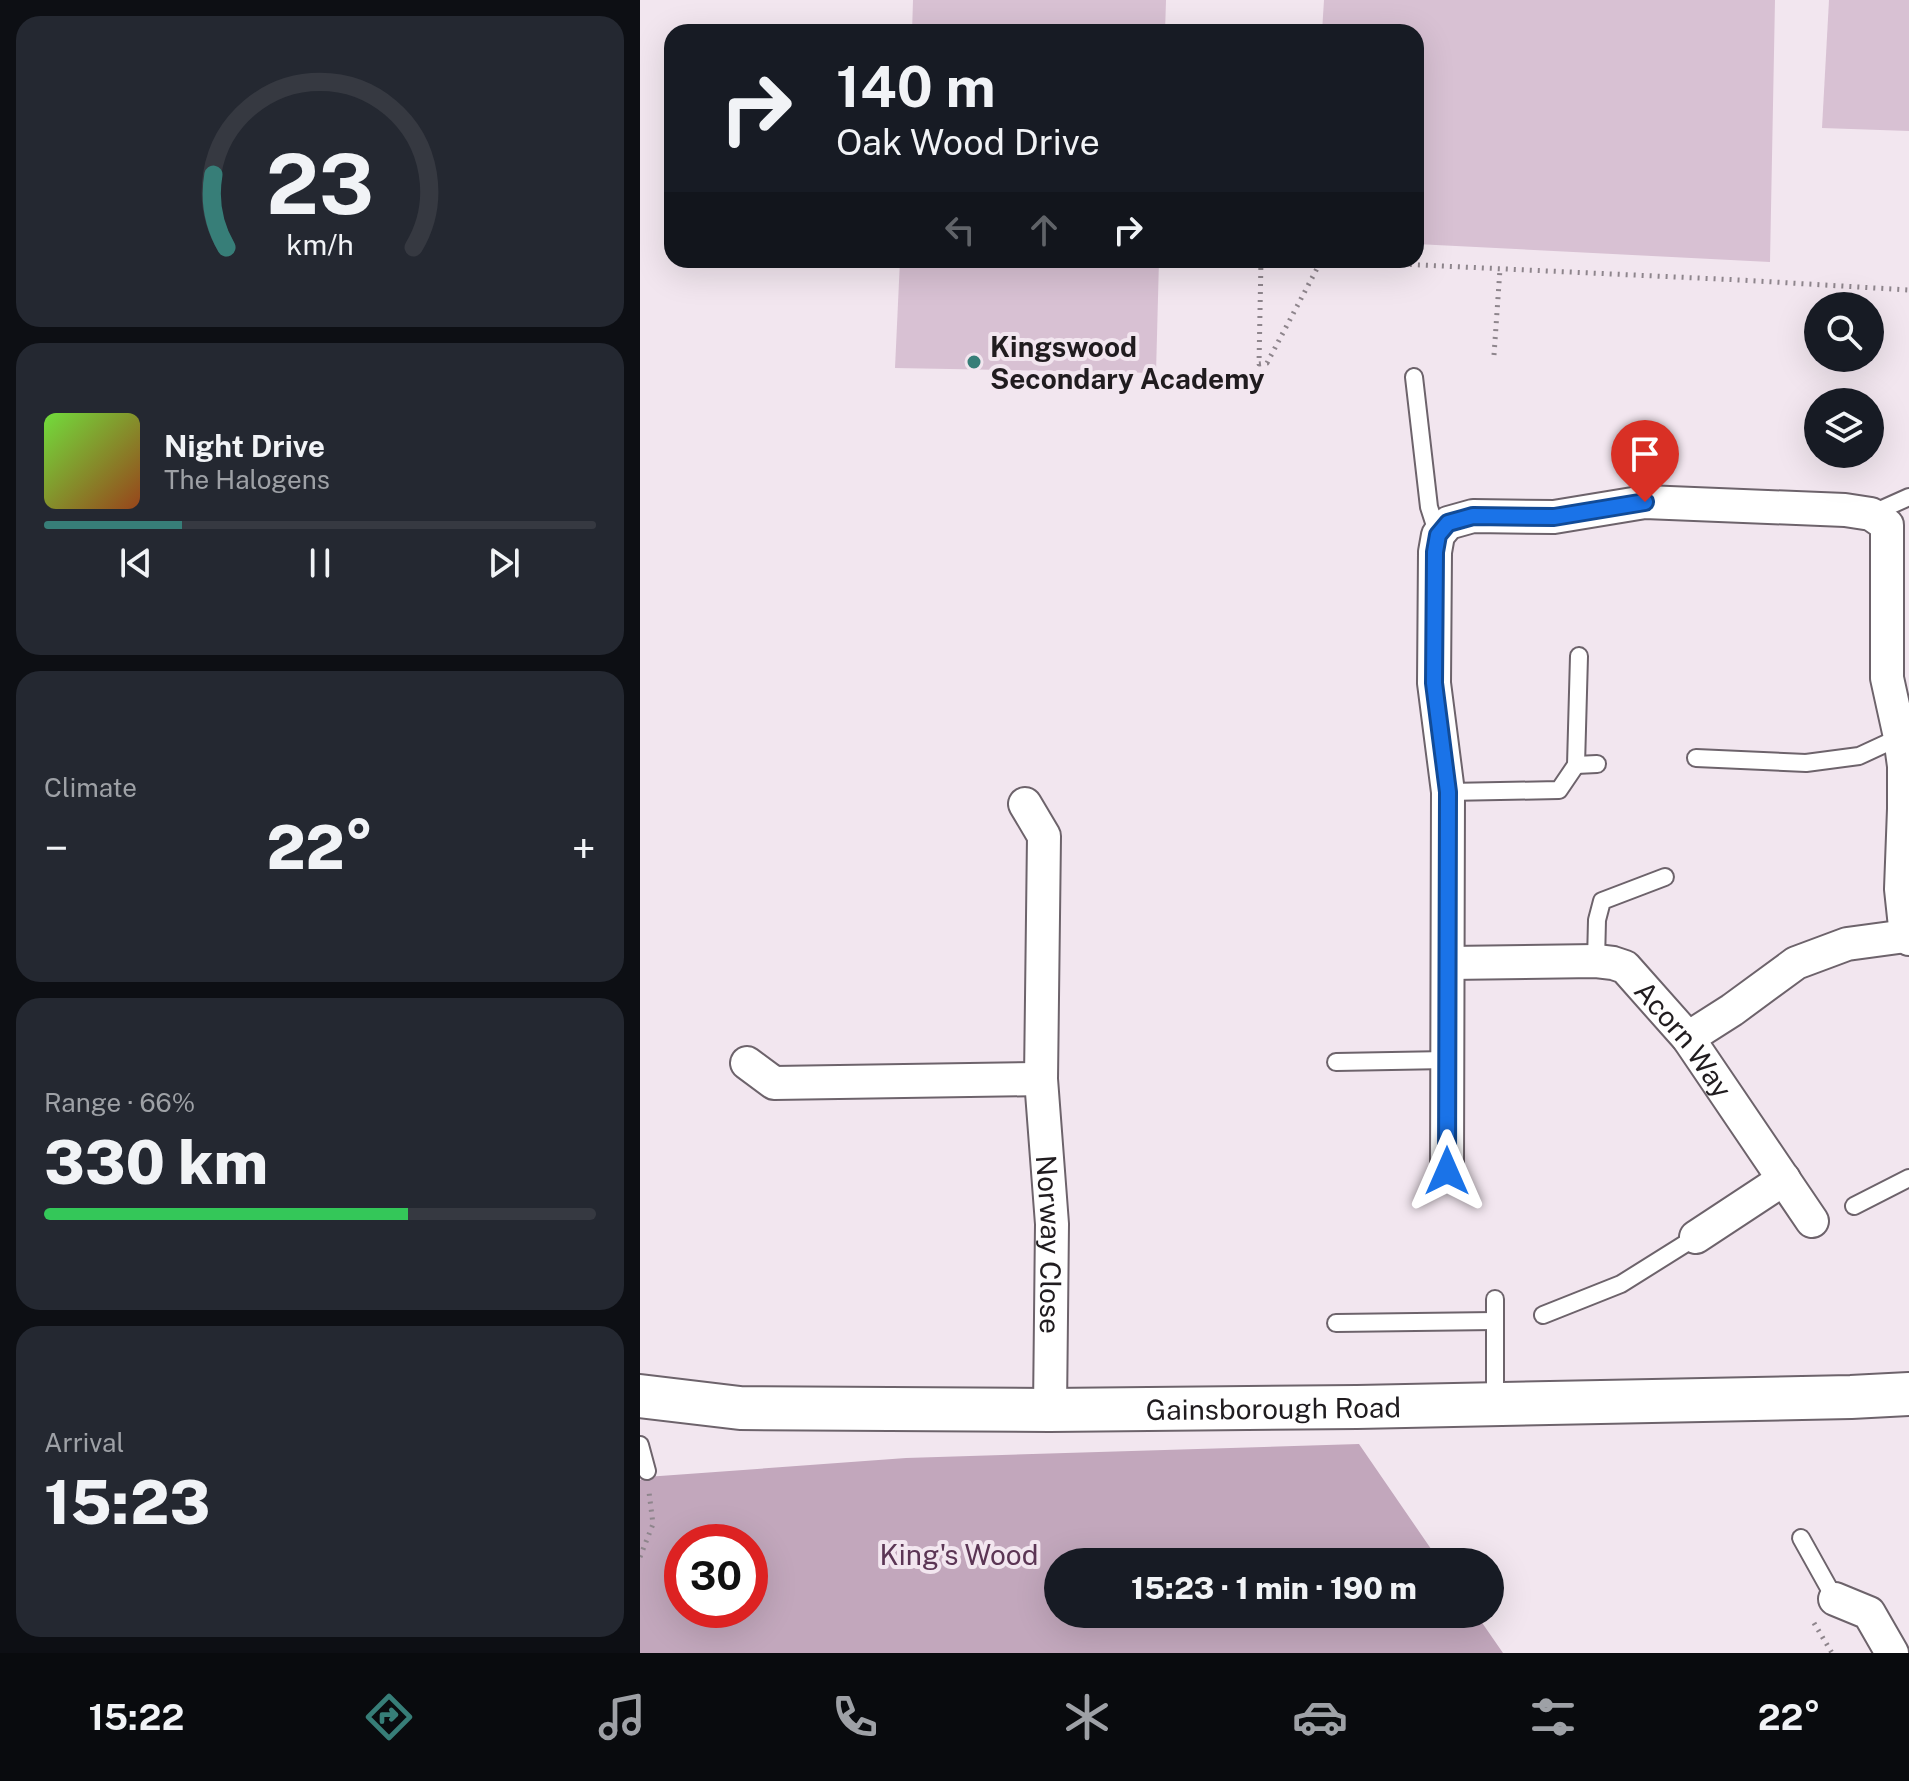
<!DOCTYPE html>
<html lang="en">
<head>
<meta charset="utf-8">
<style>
	body { margin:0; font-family:"Public Sans",sans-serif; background:#242831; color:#f1f3f6; height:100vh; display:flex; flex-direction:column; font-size:30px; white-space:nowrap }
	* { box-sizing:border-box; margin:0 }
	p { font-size:26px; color:#9ea1a6 }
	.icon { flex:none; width:44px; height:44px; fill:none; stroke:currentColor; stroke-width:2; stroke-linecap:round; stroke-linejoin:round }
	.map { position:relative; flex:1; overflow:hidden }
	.drawer { display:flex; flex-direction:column; gap:16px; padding:16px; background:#0d0f14; width:640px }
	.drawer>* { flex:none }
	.top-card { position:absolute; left:24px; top:24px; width:760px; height:244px; border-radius:24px; box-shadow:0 8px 32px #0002; background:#171b24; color:#f1f3f6; overflow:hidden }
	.tools { position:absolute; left:1164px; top:292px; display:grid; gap:16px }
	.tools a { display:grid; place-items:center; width:80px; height:80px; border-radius:50%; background:#171b24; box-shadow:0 8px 32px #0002; font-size:40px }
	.speed { position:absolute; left:24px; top:1524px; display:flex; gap:16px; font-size:40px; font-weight:700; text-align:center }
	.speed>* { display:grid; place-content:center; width:104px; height:104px; border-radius:50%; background:#171b24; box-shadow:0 8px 32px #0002; line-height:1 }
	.speed .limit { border:12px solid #d22; background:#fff; color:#111 }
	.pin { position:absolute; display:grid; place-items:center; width:68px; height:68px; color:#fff; margin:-82px -34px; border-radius:50% 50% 50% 0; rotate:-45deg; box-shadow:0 0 8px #0007 }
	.pin .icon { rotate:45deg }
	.me { position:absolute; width:88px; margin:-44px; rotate:0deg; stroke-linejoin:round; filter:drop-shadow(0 0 6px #0008) }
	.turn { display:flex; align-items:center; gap:28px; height:168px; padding:0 40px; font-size:36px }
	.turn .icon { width:104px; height:104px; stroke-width:2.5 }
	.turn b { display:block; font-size:56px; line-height:68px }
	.lanes { display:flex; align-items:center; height:76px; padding:0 40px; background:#0003; justify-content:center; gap:40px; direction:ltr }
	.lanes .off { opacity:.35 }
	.big { font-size:60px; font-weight:800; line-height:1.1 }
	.drawer .widget { flex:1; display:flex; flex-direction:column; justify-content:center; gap:12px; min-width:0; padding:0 28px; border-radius:24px; background:#242831 }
	.drawer .dial { align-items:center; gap:0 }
	.dial svg { height:208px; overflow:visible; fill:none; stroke:#363941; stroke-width:7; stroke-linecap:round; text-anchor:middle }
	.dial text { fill:#f1f3f6; stroke:none }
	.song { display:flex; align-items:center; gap:24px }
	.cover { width:96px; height:96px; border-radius:12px; background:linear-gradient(135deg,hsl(100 70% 55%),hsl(20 70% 35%)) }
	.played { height:8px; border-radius:4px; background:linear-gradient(90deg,#377e78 25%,#363941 25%) }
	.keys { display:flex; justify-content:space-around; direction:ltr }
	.heat { display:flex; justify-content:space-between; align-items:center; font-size:44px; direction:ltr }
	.charge { height:12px; border-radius:6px; background:linear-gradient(90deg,#34c759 66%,#363941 0) }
	.trip { position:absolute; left:404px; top:1548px; width:460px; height:80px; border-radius:40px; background:#171b24; box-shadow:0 8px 32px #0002; font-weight:800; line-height:80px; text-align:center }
	.menu { display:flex; height:128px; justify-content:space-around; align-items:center; background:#090b0e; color:#9ea1a6 }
	.menu .icon { width:56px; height:56px }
	.menu .current { color:#377e78 }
	.menu b { font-size:36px; color:#f1f3f6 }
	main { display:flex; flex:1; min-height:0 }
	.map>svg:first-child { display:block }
	.green { fill:#d8c1d3 }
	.forest { fill:#c2a7bc; fill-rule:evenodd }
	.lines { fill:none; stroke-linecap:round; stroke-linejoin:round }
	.service-casing { stroke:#6d636b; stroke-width:20 }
	.minor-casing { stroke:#6d636b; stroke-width:36 }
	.tertiary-casing { stroke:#6d636b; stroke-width:46 }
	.path { stroke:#8e858c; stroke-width:5; stroke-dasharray:2 6; stroke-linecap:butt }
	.service { stroke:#fff; stroke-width:16 }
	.minor { stroke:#fff; stroke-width:32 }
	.tertiary { stroke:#fff; stroke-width:42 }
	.route-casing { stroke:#114b97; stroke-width:20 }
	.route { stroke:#1a73e8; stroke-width:14 }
	.poi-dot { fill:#377e78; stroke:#f2e6ef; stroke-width:3 }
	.labels { text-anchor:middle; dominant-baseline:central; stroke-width:8; stroke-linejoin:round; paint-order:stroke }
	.poi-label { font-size:28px; font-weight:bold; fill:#201c1f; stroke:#f2e6ef; text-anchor:start }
	.street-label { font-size:28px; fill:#201c1f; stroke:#f2e6ef }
	.park-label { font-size:28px; fill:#5b3554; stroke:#f2e6ef }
</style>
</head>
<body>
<main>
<section class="drawer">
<div class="widget dial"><svg viewBox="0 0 100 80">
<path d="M14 69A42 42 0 1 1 86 69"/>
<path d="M14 69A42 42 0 0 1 9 41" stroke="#377e78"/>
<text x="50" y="56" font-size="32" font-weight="700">23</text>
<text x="50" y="72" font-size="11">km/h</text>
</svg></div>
<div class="widget">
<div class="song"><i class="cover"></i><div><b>Night Drive</b><p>The Halogens</p></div></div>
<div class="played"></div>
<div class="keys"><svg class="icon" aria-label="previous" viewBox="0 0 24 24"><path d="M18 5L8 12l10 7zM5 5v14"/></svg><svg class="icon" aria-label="pause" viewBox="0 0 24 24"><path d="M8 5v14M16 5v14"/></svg><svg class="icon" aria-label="next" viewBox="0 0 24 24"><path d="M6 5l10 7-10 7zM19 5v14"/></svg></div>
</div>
<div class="widget"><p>Climate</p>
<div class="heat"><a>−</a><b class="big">22°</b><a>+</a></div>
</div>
<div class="widget"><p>Range · 66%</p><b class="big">330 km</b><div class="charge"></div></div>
<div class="widget"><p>Arrival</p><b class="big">15:23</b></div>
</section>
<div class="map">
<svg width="1269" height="1653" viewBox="0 0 1269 1653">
	<rect width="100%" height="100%" fill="#f2e6ef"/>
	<g class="green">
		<path d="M273,0H526L525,32H272Z"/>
		<path d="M684,0H1135L1130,262L776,244V32H682Z"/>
		<path d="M1189,0H1269V131L1182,128Z"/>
		<path d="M260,260H519L516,373L255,368Z"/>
	</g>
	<path class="forest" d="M719,1444L800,1562H418V1614H836L863,1653H0V1480L6,1477L266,1458ZM42,1542H110V1610H42Z"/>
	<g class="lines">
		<g class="service-casing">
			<g id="service">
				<path d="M774,377L789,507L798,535"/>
				<path d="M1231,514L1269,497"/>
				<path d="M1056,758L1166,763L1219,756L1260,737"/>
				<path d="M936,765L957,764"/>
				<path d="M808,792L919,790L936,765L939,656"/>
				<path d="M956,961L957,920L962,901L1025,877"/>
				<path d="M696,1062L807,1060"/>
				<path d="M1214,1206L1269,1178"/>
				<path d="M903,1315L981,1284L1056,1237"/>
				<path d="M696,1323L855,1321"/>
				<path d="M855,1403V1299"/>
				<path d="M0,1445L7,1471"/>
				<path d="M1161,1538L1195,1599"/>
			</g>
		</g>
		<g class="minor-casing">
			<g id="minor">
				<path id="s1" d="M385,804L404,836L401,1079L412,1224L410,1410"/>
				<path id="s2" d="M809,963L956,961L973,963L985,967L1048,1038L1172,1221"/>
				<path d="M1048,1038L1092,1010L1156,963L1207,944L1266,936"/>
				<path d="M107,1063L134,1083L401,1079"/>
				<path d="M807,1171L808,792L794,683L795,552L798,535L808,523L833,516L914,517L1005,502L1205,510L1231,514L1247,525V678L1260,737L1264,766V809L1261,889L1266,936L1269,939"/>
				<path d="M1056,1237L1144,1179"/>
				<path d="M1195,1599L1229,1613L1252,1653"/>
			</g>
		</g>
		<g class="tertiary-casing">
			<g id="tertiary">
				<path id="s3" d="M0,1396L100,1408L410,1410L717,1407L1211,1397L1269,1394"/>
			</g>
		</g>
		<g class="path">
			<path d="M621,260L619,364L627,363L681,261"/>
			<path d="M674,260L1100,280L1269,290"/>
			<path d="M854,355L860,269"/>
			<path d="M0,1557L13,1524L9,1492"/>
			<path d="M1174,1623L1192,1653"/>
		</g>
		<use href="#service" class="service"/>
		<use href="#minor" class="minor"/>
		<use href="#tertiary" class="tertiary"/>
	</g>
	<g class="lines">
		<g class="route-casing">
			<path id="route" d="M807,1171L808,792L794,683L795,552L798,535L808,523L833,516L914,517L1005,502"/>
		</g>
		<use href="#route" class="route"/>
	</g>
	<circle class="poi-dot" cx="334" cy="362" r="8"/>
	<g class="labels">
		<g class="poi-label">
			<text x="350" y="346">Kingswood<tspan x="350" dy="32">Secondary Academy</tspan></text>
		</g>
		<g class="street-label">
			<text stroke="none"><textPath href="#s2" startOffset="270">Acorn Way</textPath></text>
			<text stroke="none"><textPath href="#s1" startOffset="446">Norway Close</textPath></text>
			<text stroke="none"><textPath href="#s3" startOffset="634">Gainsborough Road</textPath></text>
		</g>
		<g class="park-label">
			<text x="319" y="1554">King's Wood</text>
		</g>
	</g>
</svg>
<div class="tools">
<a><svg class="icon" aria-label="search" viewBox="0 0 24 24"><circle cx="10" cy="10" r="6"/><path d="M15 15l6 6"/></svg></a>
<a><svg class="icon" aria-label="layers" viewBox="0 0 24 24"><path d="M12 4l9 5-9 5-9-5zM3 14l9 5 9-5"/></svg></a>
</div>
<div class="speed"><div class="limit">30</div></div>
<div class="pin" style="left:1005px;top:502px;background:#d93025"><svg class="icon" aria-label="arrive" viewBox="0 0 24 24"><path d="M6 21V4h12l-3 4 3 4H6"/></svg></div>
<svg class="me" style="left:807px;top:1171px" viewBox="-20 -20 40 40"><path d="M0-17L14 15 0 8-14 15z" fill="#1a73e8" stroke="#fff" stroke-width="4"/></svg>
<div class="trip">15:23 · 1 min · 190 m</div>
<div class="top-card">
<div class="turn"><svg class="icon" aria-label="right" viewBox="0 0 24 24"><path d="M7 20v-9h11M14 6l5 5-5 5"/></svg><div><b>140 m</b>Oak Wood Drive</div></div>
<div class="lanes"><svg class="icon off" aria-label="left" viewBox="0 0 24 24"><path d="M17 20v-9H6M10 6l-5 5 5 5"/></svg><svg class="icon off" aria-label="ahead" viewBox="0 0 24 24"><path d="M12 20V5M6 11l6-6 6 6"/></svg><svg class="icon" aria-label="right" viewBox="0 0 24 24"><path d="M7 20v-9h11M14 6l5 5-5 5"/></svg></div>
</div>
</div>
</main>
<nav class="menu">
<b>15:22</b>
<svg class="icon current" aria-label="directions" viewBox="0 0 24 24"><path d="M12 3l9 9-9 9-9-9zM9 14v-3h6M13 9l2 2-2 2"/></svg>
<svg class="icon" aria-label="music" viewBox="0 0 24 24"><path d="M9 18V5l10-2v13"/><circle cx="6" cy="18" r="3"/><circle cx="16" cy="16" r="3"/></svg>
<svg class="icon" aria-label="phone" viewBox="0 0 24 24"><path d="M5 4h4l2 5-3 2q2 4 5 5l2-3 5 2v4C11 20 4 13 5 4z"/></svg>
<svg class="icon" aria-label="climate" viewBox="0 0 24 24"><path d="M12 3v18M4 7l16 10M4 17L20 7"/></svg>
<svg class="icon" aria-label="car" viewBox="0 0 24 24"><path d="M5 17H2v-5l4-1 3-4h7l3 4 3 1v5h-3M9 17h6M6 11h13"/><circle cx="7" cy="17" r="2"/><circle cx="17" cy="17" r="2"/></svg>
<svg class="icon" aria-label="filters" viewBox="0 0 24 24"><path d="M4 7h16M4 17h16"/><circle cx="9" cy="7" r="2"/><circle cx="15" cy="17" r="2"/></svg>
<b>22°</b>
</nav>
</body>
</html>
